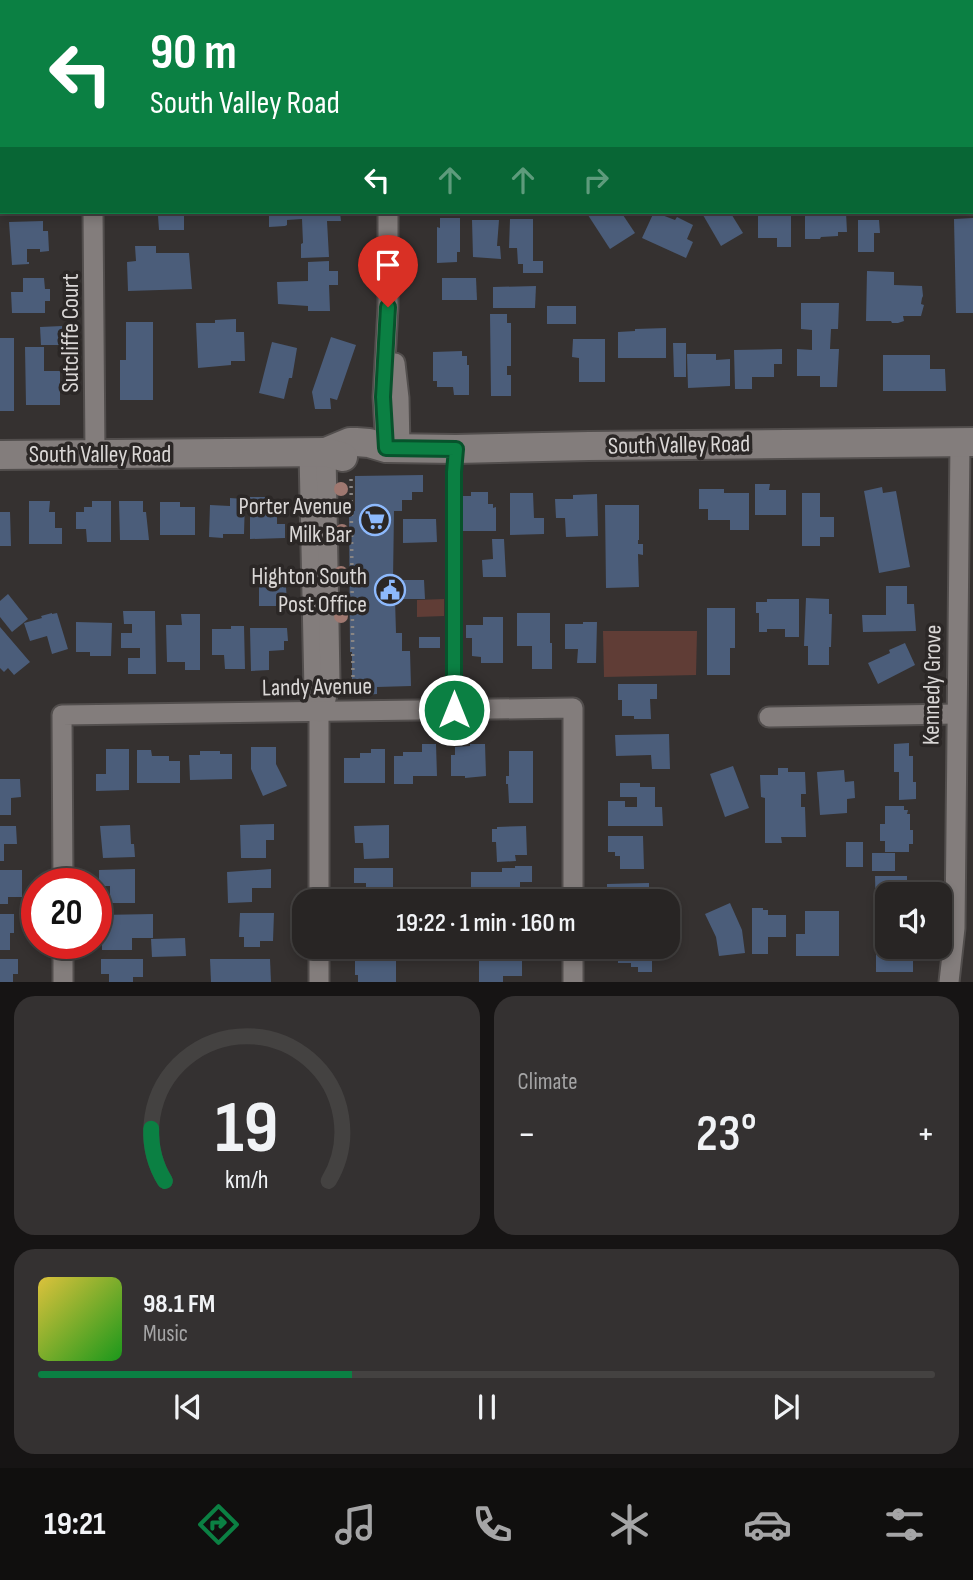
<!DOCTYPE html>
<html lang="en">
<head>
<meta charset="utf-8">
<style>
	body { margin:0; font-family:"Sofia Sans Condensed",sans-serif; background:#343131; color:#f1f3f6; height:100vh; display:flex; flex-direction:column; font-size:26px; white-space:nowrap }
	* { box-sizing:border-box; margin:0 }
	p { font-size:23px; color:#a5a5a6 }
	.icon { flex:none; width:38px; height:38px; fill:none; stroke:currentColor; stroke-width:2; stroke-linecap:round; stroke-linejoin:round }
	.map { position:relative; height:982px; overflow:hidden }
	.sheet { display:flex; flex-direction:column; gap:14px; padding:14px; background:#161414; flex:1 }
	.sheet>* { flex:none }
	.guide { position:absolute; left:0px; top:0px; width:973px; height:214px; box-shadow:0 4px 10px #0003,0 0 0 2px #444241; background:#0b8043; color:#fff; overflow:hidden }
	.buttons { position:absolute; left:875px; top:882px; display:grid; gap:14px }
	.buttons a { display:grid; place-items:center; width:77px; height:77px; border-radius:14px; background:#282524; box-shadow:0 4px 10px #0003,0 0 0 2px #444241; font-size:35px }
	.speed { position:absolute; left:21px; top:868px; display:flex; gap:14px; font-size:35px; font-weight:700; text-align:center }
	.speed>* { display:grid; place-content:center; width:91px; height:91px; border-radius:50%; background:#282524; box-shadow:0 4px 10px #0003,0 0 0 2px #444241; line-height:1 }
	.speed .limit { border:10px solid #d22; background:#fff; color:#111 }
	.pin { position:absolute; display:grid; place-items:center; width:60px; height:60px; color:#fff; margin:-72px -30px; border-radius:50% 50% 50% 0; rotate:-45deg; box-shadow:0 0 7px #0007 }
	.pin .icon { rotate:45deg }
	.me { position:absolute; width:77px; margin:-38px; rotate:0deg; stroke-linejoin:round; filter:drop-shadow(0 0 5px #0008) }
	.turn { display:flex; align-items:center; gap:24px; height:147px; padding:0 35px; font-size:32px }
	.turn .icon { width:91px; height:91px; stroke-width:2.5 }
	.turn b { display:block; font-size:49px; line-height:60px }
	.lanes { display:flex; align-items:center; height:66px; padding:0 35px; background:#0003; justify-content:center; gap:35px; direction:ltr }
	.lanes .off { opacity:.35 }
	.big { font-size:52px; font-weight:600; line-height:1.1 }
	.sheet .card { flex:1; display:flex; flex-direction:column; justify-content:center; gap:10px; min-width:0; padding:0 24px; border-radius:21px; background:#343131 }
	.sheet .dial { align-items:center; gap:0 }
	.dial svg { height:182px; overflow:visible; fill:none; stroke:#444241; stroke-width:7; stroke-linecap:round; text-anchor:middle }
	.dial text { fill:#f1f3f6; stroke:none }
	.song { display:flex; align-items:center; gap:21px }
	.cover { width:84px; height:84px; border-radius:10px; background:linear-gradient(135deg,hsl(50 70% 55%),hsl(120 70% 35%)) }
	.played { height:7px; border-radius:4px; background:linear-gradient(90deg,#0b8043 35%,#444241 35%) }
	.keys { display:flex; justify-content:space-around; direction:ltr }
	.heat { display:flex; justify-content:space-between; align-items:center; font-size:38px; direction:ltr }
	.sheet .tiles { flex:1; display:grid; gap:14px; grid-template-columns:1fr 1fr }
	.card:last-child { grid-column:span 2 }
	.trip { position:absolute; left:292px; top:889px; width:388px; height:70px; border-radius:21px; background:#282524; box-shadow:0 4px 10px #0003,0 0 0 2px #444241; font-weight:600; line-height:70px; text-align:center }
	.tab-bar { display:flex; height:112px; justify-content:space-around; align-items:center; background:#100f0e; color:#a5a5a6 }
	.tab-bar .icon { width:49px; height:49px }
	.tab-bar .current { color:#0b8043 }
	.tab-bar b { font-size:32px; color:#f1f3f6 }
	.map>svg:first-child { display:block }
	.green { fill:#603d36 }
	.building { fill:#4b5d7a }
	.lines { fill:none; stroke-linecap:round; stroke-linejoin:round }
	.service-casing { stroke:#524e4d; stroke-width:13 }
	.minor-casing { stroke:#524e4d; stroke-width:23 }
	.secondary-casing { stroke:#524e4d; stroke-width:32 }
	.path { stroke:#888584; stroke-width:3.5; stroke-dasharray:2 5; stroke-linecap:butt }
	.service { stroke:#837d7c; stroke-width:10 }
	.minor { stroke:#837d7c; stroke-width:19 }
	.secondary { stroke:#837d7c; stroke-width:28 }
	.tree { fill:#9f7870 }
	.route-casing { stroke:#07532c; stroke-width:18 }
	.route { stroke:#0b8043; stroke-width:12 }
	.labels { text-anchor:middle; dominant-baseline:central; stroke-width:7; stroke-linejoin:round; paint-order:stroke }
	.street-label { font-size:24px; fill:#dad7d6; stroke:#2b2726 }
	.poi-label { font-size:24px; fill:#dad7d6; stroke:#2b2726; text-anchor:end }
</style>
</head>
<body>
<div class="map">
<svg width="973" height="982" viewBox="0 0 973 982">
	<rect width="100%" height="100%" fill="#353130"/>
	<g class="green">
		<path d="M444,599V616L417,617V600Z"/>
		<path d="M603,631H697L696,675L604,677Z"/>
	</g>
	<g class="building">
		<path d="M142,212H184V230H159L158,216H142Z"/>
		<path d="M269,212H340L341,221H327L329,257L301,258V244L303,243L302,219L287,220V225L285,226L269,227Z"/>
		<path d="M586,212H621L635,233L610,249Z"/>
		<path d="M654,212L675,220L677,217L693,225L687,239L693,242L686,258L642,238Z"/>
		<path d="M707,212H730L743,233L721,246L703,215Z"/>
		<path d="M758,212H782V214L791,215V247H777V238H758Z"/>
		<path d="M805,212H846L847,232H838V236L821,237L820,239H805Z"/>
		<path d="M440,218H460V252H457V262L437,263V227L440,228Z"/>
		<path d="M973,218V313H956L954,219Z"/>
		<path d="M510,219H533V261H543V273H523V264H518L517,248H509Z"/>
		<path d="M472,220H499L497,246H500L501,259L473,257Z"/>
		<path d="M858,220H879L880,233H874V252H858Z"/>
		<path d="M43,221V231H48L49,251L40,252V249H27V262H29V264L12,265L9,222Z"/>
		<path d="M135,246H156V253H189L192,289L128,291L127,262L136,261Z"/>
		<path d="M329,261V271H338V285H329L330,311H308V306L278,304L277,282L308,281V262Z"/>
		<path d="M867,271L894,272V285L922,286L923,296L922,298L921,304L924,305L921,316H903L904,321L898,323H892L891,321H866Z"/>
		<path d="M23,278H44L45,289H50V301H45V313H12L11,292H23Z"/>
		<path d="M442,278H476L477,300H442Z"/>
		<path d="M536,286L535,308H493V287Z"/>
		<path d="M801,303H839L838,329H831L830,349H839L837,387H820V376H797V349L812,350V330L801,329Z"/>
		<rect x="547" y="306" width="29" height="18"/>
		<path d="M490,314H507V323H511V366H507V375H511V396H491Z"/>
		<path d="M236,319V332H244L245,361H231V365L198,368L196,323H215V320Z"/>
		<path d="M126,322H153V400H120V360H126Z"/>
		<path d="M62,326V345H41L40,327Z"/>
		<path d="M666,328V358H618V332L635,331V329Z"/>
		<path d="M331,337L356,345L337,400L330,398L331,409H315L312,392Z"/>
		<rect x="0" y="338" width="14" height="73"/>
		<path d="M573,339H605V382H579V358L572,357Z"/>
		<path d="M272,342L297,348L292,378H289L284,399L259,393Z"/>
		<path d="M673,343H686V377H674Z"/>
		<path d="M25,347H44V371H60V405H26Z"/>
		<path d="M782,349V364H774V377H752V389H735L734,350Z"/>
		<path d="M462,351V356H467V365H469V395H454L453,387H437V381H433V352Z"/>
		<path d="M687,354H716V360L730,359V386L688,388Z"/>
		<path d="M883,355H930V369H945L946,391H883Z"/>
		<path d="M423,475V492H412V500H402V511H394L393,580H424L425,599H395L396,633H402V651H410L411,686L377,687V694L364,695L352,682V652H350L349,511H355V476Z"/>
		<path d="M755,484H770L769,490H786V515H755Z"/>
		<path d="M882,487L883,493L896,491L910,567L879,573L864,491Z"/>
		<path d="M699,489H724V493H749V530H730V520H708V509H699Z"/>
		<path d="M471,492H488V504H493V508L496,507V531H462V496H471Z"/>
		<path d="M510,493H533L534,518H544V534L510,535Z"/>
		<path d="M802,493H820V517H834V537H820V546H802Z"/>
		<path d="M597,494L598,536L566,537L565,518H556L555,499H573V495Z"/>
		<path d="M250,497H269V505H277V524H285V538L250,539Z"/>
		<path d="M230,498L245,499L244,534H223V538L209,537L210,505L230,506Z"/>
		<path d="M29,501H50L49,512H55V528H62V544H29Z"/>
		<path d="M92,501H111V542H87L86,529H76V512H84V507H92Z"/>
		<path d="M119,501H143V512H146L149,540H120Z"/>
		<path d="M160,502H180V507H195V535H160Z"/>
		<path d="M605,505H639V540H638V544H643V555L638,554L639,587L606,588Z"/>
		<path d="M0,512H10L11,546H0Z"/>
		<path d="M403,519H436L437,542L403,543Z"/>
		<path d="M492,539H504L506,577H483L482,560L493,559Z"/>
		<path d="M286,586L287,606H259V587Z"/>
		<path d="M886,586H907V604H914L916,631L863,632L862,615H886Z"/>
		<path d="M8,594L28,619L12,632L0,617V601Z"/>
		<path d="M806,598L829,599V614H832L831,647H829V665H808V646H804Z"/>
		<path d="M767,599H799V637H785V629H767V632H759V613H756V602H767Z"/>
		<path d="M707,608H735V648H730V675H707Z"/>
		<path d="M123,611H155L156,674H128V658H140V648H121V633H132V624H124Z"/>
		<path d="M52,613V614L57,613L68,649L52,654L47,636L30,641L24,623L42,618L41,616Z"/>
		<path d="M517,613H550V643H552V669H532V646H517Z"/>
		<path d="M181,614H200V670H185V662H167L166,625H182Z"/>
		<path d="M483,617H503V663H481V657L472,656V638H466V625H483Z"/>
		<path d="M76,622L112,623L111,656H90V652H76Z"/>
		<path d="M583,622H597L596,663H577L578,649H565V624H583Z"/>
		<path d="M231,626H244L245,669H225L224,655H212V629H231Z"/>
		<path d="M0,627L30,662L14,675L8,668L4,672L0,668Z"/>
		<path d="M250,628H287L288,641H284V650L269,651V670L251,671Z"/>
		<rect x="419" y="637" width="21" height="11"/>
		<path d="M905,643L915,665L878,684L868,663L890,653L889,650Z"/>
		<path d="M618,684H657V699H650L651,719H634V716H622V700H618Z"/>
		<path d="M669,734L670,769H652L651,755L616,756L615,735Z"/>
		<path d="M909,743V756H913V782H916V799L899,800V772H894V744Z"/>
		<path d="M422,744H436L437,776H413V784H394V756H403V752H422Z"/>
		<path d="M470,744H485L486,776L465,778V776H451V755H455V747L470,746Z"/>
		<path d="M251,747H276V764L287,786L263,796L251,769Z"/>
		<path d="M106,749H129V790L96,791V774H106Z"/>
		<path d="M371,749H385V783H344V758H360V753H371Z"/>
		<path d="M137,750H151L152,756H169V761H180V783H137Z"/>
		<path d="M200,751H220V754H232V779L190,780L189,755H200Z"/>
		<path d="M509,751H533V803H509L508,784H506V776H509Z"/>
		<path d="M733,766L749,808L725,817L710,774Z"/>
		<path d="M778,768H788V772H805L806,794H801V807H805L806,837H781L782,843H765V798L761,797L760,775H778Z"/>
		<path d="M844,770L845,782L854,781L855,798L847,799V813L820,815L817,772Z"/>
		<path d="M0,779H20L21,797L11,798V815H0Z"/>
		<path d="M620,783H640V787H655V807H662L663,826H608V801H625V807H637V797H620Z"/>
		<path d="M885,806H904V810H908L907,814H910V830H913V844H909V852H885V841H880V824H885Z"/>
		<path d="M274,824V840H266V858H241L240,825Z"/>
		<path d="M130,825L131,844H134L135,857L103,858L100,826Z"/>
		<path d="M389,825V858L364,859L363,843H355L354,826Z"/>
		<path d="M0,826H16L17,844H4V861H0Z"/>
		<path d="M526,826L527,855H515L516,861L497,862L496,842H492V829H497V827Z"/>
		<path d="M608,836H643L644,869H620V856H615V852H608Z"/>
		<rect x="846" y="842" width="17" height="25"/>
		<rect x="872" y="853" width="23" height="18"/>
		<path d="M515,866H532V882H520V901H502V887H497L496,896H471V872H502V868H515Z"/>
		<path d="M354,868H393V901L366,900V883H354Z"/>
		<path d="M135,869V903H110V886H99V870Z"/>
		<path d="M271,869V888H252V902L228,903L227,872Z"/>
		<path d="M0,870H22V897H8V904H0Z"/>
		<path d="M875,876H907V894H887V918H876Z"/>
		<path d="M649,883V899H639V901H607V884Z"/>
		<path d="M730,903L742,930L745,953L719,956L716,937L705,914Z"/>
		<path d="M752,908H763V910H768V915H786V937H768V954H752Z"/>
		<path d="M805,911H839V956H796V934H805Z"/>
		<path d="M240,913H274L273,941H260V947H244V937H239Z"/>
		<path d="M0,914H14V933H10V950H0Z"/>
		<path d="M153,914V938H132V950H102V937H98V927H102L101,915Z"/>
		<path d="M876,928H887V947H900V955H913V972H876Z"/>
		<path d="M185,938L186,956L152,957L151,939Z"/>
		<path d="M405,947H439L440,955H405Z"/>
		<path d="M609,947H652V972H638V967H631V963H618V957L610,958Z"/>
		<path d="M500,957H522V976H503V982H479V960H500Z"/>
		<path d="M396,958V982H358V975H355V959Z"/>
		<path d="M0,959H18V974H13V982H0Z"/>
		<path d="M101,959H143V977H133V982H109V974H101Z"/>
		<path d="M210,959H270L271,982H211Z"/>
	</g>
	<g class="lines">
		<g class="service-casing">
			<path id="service" d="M454,710V472L456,450"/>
		</g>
		<g class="minor-casing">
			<g id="minor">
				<path d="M661,0V2"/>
				<path d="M877,0V2"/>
				<path d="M388,2V0"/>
				<path d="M93,212L95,453"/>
				<path d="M395,363L399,398L400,448"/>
				<path d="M386,448L383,397L388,307V212"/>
				<path d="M309,452L314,691L315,700L319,712V901"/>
				<path d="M319,712L326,699L330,681L326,452"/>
				<path d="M769,717L956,714"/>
				<path d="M63,884L62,715L573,708V901"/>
				<path d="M63,943V982"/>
				<path d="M319,947V982"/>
				<path d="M573,947V982"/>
				<path d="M949,982L955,928L960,442"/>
			</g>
		</g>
		<g class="secondary-casing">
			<g id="secondary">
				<path d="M326,452L350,442H356L369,443L386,448L456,449L589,446L973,442"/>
				<path d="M0,455L326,452L343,457"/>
			</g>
		</g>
		<path class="path" d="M351,479L353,680"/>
		<use href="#service" class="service"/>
		<use href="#minor" class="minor"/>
		<use href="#secondary" class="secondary"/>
	</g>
	<g class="tree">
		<circle cx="341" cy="489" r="7"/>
		<circle cx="342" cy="531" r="7"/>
		<circle cx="341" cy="573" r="7"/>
		<circle cx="341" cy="616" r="7"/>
	</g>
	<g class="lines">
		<g class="route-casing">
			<path id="route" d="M388,307L383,397L386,448L456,449L454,472V710"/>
		</g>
		<use href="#route" class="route"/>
	</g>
	<defs>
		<g id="supermarket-ring" transform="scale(1.575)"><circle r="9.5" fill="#2b2726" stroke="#8db9fc" stroke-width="1.5"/><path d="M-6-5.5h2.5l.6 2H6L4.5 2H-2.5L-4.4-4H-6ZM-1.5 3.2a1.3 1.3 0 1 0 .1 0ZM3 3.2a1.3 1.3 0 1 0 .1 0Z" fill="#8db9fc"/></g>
		<g id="civic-ring" transform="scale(1.575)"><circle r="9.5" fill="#2b2726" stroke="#8db9fc" stroke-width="1.5"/><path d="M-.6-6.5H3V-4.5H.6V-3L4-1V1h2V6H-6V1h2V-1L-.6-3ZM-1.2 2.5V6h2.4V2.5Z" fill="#8db9fc"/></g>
	</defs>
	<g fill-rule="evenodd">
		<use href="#supermarket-ring" x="375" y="520"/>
		<use href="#civic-ring" x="390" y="590"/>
	</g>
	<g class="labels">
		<g class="street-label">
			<text transform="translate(70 333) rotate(-90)">Sutcliffe Court</text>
			<text transform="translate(679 445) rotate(-1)">South Valley Road</text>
			<text x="100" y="454">South Valley Road</text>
			<text transform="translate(932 685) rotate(-89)">Kennedy Grove</text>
			<text transform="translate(317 687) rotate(-1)">Landy Avenue</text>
		</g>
		<g class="poi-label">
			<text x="352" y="506">Porter Avenue<tspan x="352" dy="28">Milk Bar</tspan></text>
			<text x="367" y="576">Highton South<tspan x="367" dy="28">Post Office</tspan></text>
		</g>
	</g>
</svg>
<div class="buttons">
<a><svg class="icon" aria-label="sound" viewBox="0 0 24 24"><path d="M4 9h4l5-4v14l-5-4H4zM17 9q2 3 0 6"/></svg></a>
</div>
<div class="speed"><div class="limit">20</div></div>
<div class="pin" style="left:388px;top:307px;background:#d93025"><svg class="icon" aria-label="arrive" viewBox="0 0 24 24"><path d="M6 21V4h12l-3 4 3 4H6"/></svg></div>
<svg class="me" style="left:454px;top:710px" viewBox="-20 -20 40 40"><circle r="17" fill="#0b8043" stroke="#fff" stroke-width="3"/><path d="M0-11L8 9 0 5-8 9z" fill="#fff"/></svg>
<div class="trip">19:22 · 1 min · 160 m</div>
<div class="guide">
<div class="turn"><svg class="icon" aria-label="left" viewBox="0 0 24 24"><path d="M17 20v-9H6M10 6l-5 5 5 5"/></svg><div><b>90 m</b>South Valley Road</div></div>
<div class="lanes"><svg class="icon" aria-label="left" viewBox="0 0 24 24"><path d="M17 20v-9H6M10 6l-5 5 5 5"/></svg><svg class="icon off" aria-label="ahead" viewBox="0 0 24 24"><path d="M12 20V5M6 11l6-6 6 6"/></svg><svg class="icon off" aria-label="ahead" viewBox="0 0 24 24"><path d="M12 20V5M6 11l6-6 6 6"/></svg><svg class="icon off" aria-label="right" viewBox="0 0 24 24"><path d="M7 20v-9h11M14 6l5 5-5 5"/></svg></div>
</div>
</div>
<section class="sheet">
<div class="tiles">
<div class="card dial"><svg viewBox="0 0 100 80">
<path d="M14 69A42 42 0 1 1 86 69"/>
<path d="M14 69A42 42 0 0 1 8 46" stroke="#0b8043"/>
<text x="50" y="56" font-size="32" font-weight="700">19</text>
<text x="50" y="72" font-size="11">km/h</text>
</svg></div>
<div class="card"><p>Climate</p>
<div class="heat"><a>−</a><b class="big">23°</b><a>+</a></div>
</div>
<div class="card">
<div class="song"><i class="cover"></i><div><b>98.1 FM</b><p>Music</p></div></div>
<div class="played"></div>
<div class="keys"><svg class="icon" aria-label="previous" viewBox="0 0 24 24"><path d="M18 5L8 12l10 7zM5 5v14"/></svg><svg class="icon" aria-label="pause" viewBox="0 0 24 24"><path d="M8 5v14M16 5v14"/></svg><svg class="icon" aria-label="next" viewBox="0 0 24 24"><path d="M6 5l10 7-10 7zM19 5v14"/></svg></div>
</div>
</div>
</section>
<nav class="tab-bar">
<b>19:21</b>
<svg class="icon current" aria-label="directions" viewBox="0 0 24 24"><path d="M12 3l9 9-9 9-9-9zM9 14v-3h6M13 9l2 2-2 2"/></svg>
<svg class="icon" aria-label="music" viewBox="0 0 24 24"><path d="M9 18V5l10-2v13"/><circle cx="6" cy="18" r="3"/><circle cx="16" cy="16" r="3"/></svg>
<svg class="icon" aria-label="phone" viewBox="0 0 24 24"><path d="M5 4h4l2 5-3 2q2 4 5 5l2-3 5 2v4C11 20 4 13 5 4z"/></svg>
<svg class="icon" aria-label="climate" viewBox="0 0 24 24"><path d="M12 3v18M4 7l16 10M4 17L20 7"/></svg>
<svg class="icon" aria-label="car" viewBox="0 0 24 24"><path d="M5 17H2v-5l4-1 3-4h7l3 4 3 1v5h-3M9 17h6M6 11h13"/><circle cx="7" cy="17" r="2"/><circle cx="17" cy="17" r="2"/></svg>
<svg class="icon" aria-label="filters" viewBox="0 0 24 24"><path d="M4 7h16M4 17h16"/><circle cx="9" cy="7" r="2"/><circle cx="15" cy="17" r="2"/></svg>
</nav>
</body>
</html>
